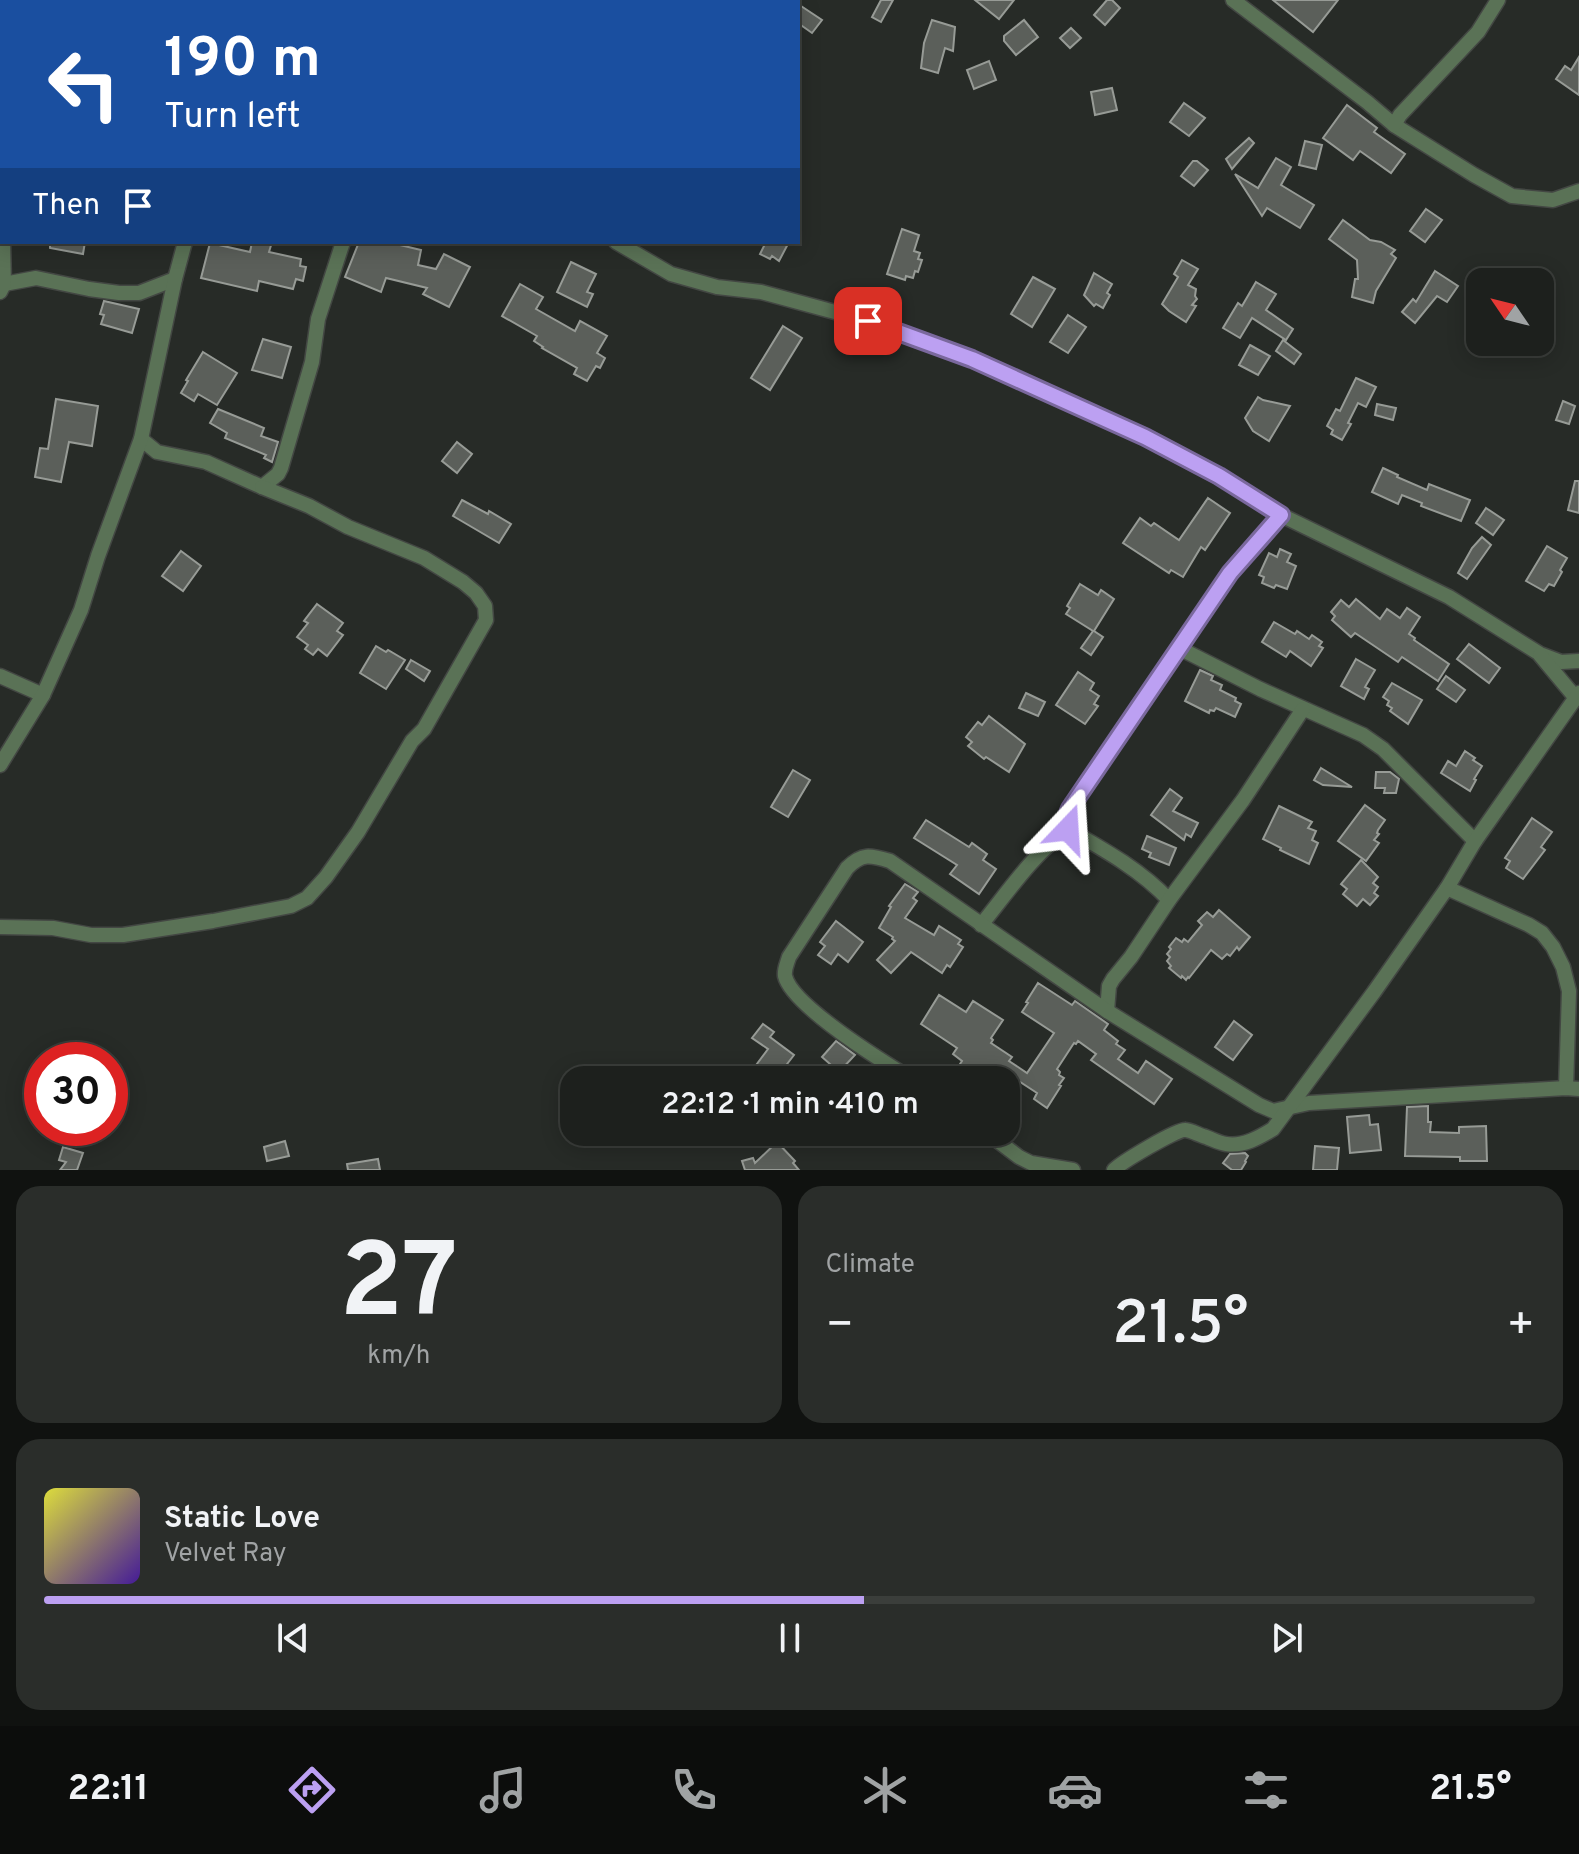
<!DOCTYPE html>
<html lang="en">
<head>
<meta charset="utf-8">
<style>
	body { margin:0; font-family:Overpass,sans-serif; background:#2a2d2a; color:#f1f3f6; height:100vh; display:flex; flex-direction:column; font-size:30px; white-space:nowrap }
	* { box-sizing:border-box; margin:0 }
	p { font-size:26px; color:#a0a3a4 }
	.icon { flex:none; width:44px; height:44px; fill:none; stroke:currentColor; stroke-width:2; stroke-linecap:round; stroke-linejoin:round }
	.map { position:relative; height:1170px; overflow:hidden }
	.side { display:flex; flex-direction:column; gap:16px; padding:16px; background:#101210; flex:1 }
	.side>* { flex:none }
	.banner { position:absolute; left:0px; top:0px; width:800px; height:244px; box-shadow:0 4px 20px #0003,0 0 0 2px #3b3e3b; background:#1a4fa0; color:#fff; overflow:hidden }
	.needle { width:52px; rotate:305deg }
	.controls { position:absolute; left:1466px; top:268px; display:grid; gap:16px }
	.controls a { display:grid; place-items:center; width:88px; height:88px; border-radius:16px; background:#1d201d; box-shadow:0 4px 20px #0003,0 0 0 2px #3b3e3b; font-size:40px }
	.speed { position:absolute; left:24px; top:1042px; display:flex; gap:16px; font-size:40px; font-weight:700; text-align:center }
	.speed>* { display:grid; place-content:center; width:104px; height:104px; border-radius:50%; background:#1d201d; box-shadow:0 4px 20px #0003,0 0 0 2px #3b3e3b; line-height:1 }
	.speed .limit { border:12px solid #d22; background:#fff; color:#111 }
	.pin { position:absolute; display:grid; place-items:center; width:68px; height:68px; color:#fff; margin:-34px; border-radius:16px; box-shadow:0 4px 12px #0006 }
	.me { position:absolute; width:88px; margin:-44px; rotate:20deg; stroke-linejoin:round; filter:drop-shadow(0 0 6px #0008) }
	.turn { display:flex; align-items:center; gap:28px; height:168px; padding:0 32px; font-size:36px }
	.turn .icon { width:104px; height:104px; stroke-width:2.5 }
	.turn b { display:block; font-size:56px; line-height:68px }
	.then { display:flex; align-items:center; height:76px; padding:0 32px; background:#0003; gap:16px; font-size:30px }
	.big { font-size:60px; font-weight:600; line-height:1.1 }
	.side .tile { flex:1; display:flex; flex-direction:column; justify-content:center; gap:12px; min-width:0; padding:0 28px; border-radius:24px; background:#2a2d2a }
	.side .dial { align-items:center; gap:0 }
	.dial b { font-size:104px; line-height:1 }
	.song { display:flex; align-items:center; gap:24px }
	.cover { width:96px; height:96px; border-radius:12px; background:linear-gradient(135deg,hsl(60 70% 55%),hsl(260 70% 35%)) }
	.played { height:8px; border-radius:4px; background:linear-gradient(90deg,#bca0f2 55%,#3b3e3b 55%) }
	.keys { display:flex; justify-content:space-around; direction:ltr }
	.heat { display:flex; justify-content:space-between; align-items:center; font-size:44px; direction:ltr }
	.side .tiles { flex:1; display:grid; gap:16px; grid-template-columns:1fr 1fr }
	.tile:last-child { grid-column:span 2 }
	.trip { position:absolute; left:560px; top:1066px; width:460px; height:80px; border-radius:24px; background:#1d201d; box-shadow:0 4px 20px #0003,0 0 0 2px #3b3e3b; font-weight:600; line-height:80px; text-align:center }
	.tabs { display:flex; height:128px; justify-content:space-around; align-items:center; background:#0c0d0c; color:#a0a3a4 }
	.tabs .icon { width:56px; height:56px }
	.tabs .on { color:#bca0f2 }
	.tabs b { font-size:36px; color:#f1f3f6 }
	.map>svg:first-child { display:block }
	.building { fill:#5b5f5a; stroke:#979b96; stroke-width:2 }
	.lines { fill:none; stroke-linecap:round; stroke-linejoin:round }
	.minor-casing { stroke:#434743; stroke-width:17 }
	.minor { stroke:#5a7256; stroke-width:14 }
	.route-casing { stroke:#7a689d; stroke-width:20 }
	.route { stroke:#bca0f2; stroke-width:14 }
</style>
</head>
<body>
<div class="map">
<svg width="1579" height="1170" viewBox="0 0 1579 1170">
	<rect width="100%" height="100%" fill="#272b27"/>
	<g class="building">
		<path d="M881,0H893L881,22L872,17Z"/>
		<path d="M975,0H1014L999,19Z"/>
		<path d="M1107,0H1112L1120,8L1105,25L1094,15Z"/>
		<path d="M1273,0H1338L1313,32Z"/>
		<path d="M798,4L822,20L812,33L798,23Z"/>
		<path d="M932,20L955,27L953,51L945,48L938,73L921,68L924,43Z"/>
		<path d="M1024,20L1038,37L1016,55L1004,41V36Z"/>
		<path d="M1071,28L1081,38L1070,48L1060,38Z"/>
		<path d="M1579,57V95L1556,79L1565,66L1571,70Z"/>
		<path d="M989,61L996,80L974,89L967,70Z"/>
		<path d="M1112,88L1117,110L1095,115L1091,92Z"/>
		<path d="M1184,103L1205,118L1189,136L1170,122Z"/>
		<path d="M1347,105L1377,128L1374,132L1405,154L1391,173L1360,151L1353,160L1323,138Z"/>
		<path d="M1249,138L1254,143L1232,169L1226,159Z"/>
		<path d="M1305,141L1322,145L1316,169L1299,165Z"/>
		<path d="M1276,158L1291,167L1281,185L1314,205L1300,228L1267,208L1262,216L1235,174L1258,188Z"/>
		<path d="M1193,161H1197L1208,170L1194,186L1181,176Z"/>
		<path d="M1426,209L1442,220L1425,242L1410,231Z"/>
		<path d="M1343,220L1370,240L1381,242L1395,250L1391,254L1396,258L1376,291L1373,303L1352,297L1355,279H1358L1357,260L1329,239Z"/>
		<path d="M902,229L919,235L914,251L920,253L918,259L922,260L918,272L915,271L913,278L906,276L905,280L887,274Z"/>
		<path d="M50,242H85L83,254L50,248Z"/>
		<path d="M252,242H272L269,252L301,259L300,266L306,267L303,281L296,279L293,289L259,281L257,291L201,278L210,243L250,252Z"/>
		<path d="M359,242H401L400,245L421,250L418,265L436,269L444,254L470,267L449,307L423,294L427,288L386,278L381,292L345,277Z"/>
		<path d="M766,242H789L779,261L772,256L770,259L760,254Z"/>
		<path d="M1182,260L1198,269L1188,285L1196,289L1195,296L1197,299L1192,305L1196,306L1186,322L1169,311L1162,304L1178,277L1174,274Z"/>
		<path d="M571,262L596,274L587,292L593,294L587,307L557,292Z"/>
		<path d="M1435,271L1458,286L1447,302L1437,296L1415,323L1402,312L1413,299L1416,302Z"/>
		<path d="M1094,273L1112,284L1107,293L1110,295L1103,308L1096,304L1094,306L1084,295Z"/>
		<path d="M1033,277L1055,289L1032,327L1011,314Z"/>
		<path d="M1256,282L1276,294L1266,310L1293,329L1286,340L1252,318L1240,338L1223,328L1238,303L1242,306Z"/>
		<path d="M520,284L543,297L536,309L575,331L580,321L607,336L597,353L605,358L600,368L596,366L587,381L574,374L577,368L542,348L543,347L534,341L537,336L502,316Z"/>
		<path d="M104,301L139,309L132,333L101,324L104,315L100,314Z"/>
		<path d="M1068,315L1086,327L1068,353L1050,342Z"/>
		<path d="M783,326L802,338L770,390L751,378Z"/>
		<path d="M263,339L291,347L282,378L252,370Z"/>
		<path d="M1283,340L1301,354L1294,364L1276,351Z"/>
		<path d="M1250,345L1270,356L1258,375L1239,365Z"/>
		<path d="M203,352L237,373L217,405L198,394L194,401L181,393L188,381L186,380Z"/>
		<path d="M1356,378L1376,387L1366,407L1358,403L1348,423L1351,424L1342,440L1331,434L1333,430L1327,426L1336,409L1340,411Z"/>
		<path d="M1258,397L1263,400L1290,406L1269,441L1253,431L1245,418Z"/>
		<path d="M56,399L98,406L92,446L69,442L61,482L35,477L40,448L48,449Z"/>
		<path d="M1563,401L1575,406L1569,424L1556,420Z"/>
		<path d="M1377,404L1396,408L1393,420L1375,415Z"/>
		<path d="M218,409L264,428L261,436L278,442L272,462L264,458L266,455L225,438L227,433L210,423Z"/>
		<path d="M457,442L472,454L457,473L442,461Z"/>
		<path d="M1383,468L1398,475L1397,477L1427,490L1429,484L1470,500L1461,521L1421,506L1422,503L1402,495L1398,504L1372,492Z"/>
		<path d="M1575,481H1579V513L1568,510Z"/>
		<path d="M1208,498L1230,513L1205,550L1201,547L1183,577L1171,570L1169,573L1123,543L1140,518L1151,526L1154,523L1179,540Z"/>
		<path d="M462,500L488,514L489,511L511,524L499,543L453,516Z"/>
		<path d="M1486,508L1504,520L1493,535L1476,523Z"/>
		<path d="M1482,537L1491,545L1467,579L1458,573L1472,548Z"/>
		<path d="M1547,546L1567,558L1560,570L1562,572L1554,586L1549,584L1544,591L1526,581Z"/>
		<path d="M1280,549L1291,554L1287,562L1296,566L1287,589L1276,585L1274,588L1262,583L1264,577L1259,575L1269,553L1277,557Z"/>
		<path d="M181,551L201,566L183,591L162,576Z"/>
		<path d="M1080,584L1098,595L1101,590L1114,599L1094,631L1103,637L1091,655L1081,648L1093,631L1066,614L1070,608L1067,606Z"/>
		<path d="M1356,599L1380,619L1387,609L1400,618L1407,608L1420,617L1409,634L1415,638L1414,640L1449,664L1438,681L1402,657L1398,662L1355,633L1351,637L1332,620L1335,616L1331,612L1341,600L1349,607Z"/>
		<path d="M317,604L343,623L337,631L343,635L327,656L318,649L313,655L305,649L308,645L297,637L308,623L304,621Z"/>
		<path d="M1274,622L1295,634L1297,631L1309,639L1312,635L1322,642L1319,646L1323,648L1311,666L1290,651L1286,657L1262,642Z"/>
		<path d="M1469,644L1500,668L1489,683L1457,659Z"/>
		<path d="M376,646L386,652L388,650L405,660L386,689L360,673Z"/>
		<path d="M1356,659L1375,670L1365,687L1369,689L1364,699L1341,686Z"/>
		<path d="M411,660L430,671L424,681L406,669Z"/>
		<path d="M1200,670L1213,676L1211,680L1222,685L1220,690L1236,698L1235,701L1241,704L1235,717L1216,708L1214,711L1210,710L1209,713L1185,701Z"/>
		<path d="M1078,672L1094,683L1090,690L1099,696L1094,704L1098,706L1085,724L1056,705Z"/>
		<path d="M1446,676L1465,690L1456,702L1437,689Z"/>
		<path d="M1392,683L1422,700L1408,724L1390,711L1392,708L1387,705L1389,701L1383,697Z"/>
		<path d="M1026,693L1045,702L1038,716L1019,708Z"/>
		<path d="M989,716L1025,744L1009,772L986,757L984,759L968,746L972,742L966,737L978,722L982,725Z"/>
		<path d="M1465,751L1475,758L1473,760L1482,766L1474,779L1476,780L1470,791L1441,773L1448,761L1456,766Z"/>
		<path d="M1321,768L1352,787L1323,785L1314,780Z"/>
		<path d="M793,770L810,780L788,817L771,807Z"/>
		<path d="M1376,772H1390L1399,779L1396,793H1384L1385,788H1375Z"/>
		<path d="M1170,789L1182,798L1173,811L1198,823L1191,837L1186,834L1184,840L1151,815Z"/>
		<path d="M1365,805L1385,820L1378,830L1377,833L1379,834L1374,840L1379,843L1366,861L1338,841Z"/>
		<path d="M1279,806L1312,822L1308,828L1316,831L1312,840L1318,843L1309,864L1280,850L1281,848L1263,839Z"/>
		<path d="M1532,818L1552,832L1541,847L1545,850L1523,879L1506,868L1510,861L1505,858Z"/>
		<path d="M926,820L969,847L972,843L987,854L983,860L996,869L979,894L950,874L957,865L914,838Z"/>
		<path d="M1147,836L1176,848L1169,865L1149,857L1151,853L1142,849Z"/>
		<path d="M1361,860L1378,877L1373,883L1378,887L1374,893L1378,896L1370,905L1363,899L1357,906L1343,894L1347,889L1341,884Z"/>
		<path d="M905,884L918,892L913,898L917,901L905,918L934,935L939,926L961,940L958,944L963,947L950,967L947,965L942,973L911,952L891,973L877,960L895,941L892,939L893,937L879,928L891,907L889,906Z"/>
		<path d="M1219,910L1250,937L1239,950L1237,947L1230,956L1227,954L1222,959L1211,950L1189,978L1188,977L1186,980L1182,976L1181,978L1169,968L1171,966L1167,961L1170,957L1167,954L1171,949L1169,947L1176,938L1182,942L1184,939L1188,942L1202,925L1198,921L1207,912L1213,917Z"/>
		<path d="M836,921L863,942L848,962L838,954L831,964L818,955L825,946L820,942Z"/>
		<path d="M1038,983L1072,1005L1075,1001L1108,1024L1104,1030L1118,1041L1116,1044L1125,1050L1118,1059L1138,1073L1146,1061L1172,1079L1154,1104L1091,1060L1096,1054L1078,1041L1076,1044L1074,1043L1057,1069L1060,1072L1059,1075L1064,1078L1059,1085L1061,1086L1047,1108L1034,1099L1037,1093L1017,1080L1015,1084L1009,1079L983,1080L960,1064L962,1061L953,1054L957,1048L921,1024L939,995L966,1012L973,1001L1003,1020L991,1038L993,1040L991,1043L1012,1057L1009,1061L1027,1073L1054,1033L1022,1012L1028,1003L1026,1002Z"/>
		<path d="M1234,1021L1252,1035L1233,1060L1215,1047Z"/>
		<path d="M763,1024L774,1032L770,1037L794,1055L784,1068L788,1071L782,1080H745L768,1049L752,1038Z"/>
		<path d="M836,1041L855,1055L839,1072L822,1057Z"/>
		<path d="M1428,1106V1122H1431L1430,1132L1459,1133V1127L1486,1126L1487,1161H1460V1157L1405,1156L1407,1107Z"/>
		<path d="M1369,1115L1370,1125L1378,1124L1381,1150L1350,1153L1347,1117Z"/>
		<path d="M285,1141L289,1156L267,1161L264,1147Z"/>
		<path d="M777,1142L795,1161L793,1163L799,1170H745L742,1161L753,1158L755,1163Z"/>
		<path d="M1315,1146L1339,1148L1337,1170H1313Z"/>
		<path d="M63,1147L83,1153L77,1170H60L66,1162L59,1160Z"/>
		<path d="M1245,1153L1248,1156L1245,1161L1246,1162L1241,1170H1232L1223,1163L1230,1154Z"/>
		<path d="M378,1159L380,1170H348L347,1164Z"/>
	</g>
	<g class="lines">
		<g class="minor-casing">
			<g id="minor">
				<path d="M1233,0L1367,102L1394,125L1474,175L1512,196L1553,200L1579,191"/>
				<path d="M55,2V0"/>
				<path d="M265,2L267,0"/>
				<path d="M1394,125L1400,115L1478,32L1498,0"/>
				<path d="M616,242L671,274L717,287L761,292L868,321L972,359L1145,437L1219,476L1281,515L1449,597L1540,654L1561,662L1579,661"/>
				<path d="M4,284L36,278L89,289L119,293H139L175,279"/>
				<path d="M0,292L4,284L3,242"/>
				<path d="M141,439L157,452L206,462L262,487L278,474L281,468L312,362L318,319L343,242"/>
				<path d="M1179,648L1260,689L1363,735L1383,749L1475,841"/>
				<path d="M1540,655L1575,697"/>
				<path d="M0,676L43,695"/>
				<path d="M0,765L43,695L81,610L98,556L141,439L175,279L185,242"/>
				<path d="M1068,829C1065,819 1067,812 1073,804L1230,573L1281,515"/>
				<path d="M1068,829C1103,849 1141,870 1169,900"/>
				<path d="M1447,888L1529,925L1542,933L1553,947L1563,967L1569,991L1566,1088"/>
				<path d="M981,925C1008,892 1033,854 1068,829"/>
				<path d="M0,927L53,928L91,935H123L213,921L291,906L307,898L326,877L358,832L412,741L424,729L486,620L485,606L476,593L463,582L424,558L348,527L309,506L262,487"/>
				<path d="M1107,1011L1109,986L1113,979L1131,957L1169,900L1243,800L1303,709"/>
				<path d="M913,1080C885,1063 792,1006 785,976C784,969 787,964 789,957L847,868C862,853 870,855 890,861L1107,1011L1259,1105L1273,1111L1309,1103L1566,1088L1579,1089"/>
				<path d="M986,1132L1019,1157L1031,1163L1073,1170"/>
				<path d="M1114,1170C1120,1163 1177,1129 1185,1130C1190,1130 1197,1134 1203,1136C1210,1138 1218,1143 1226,1144C1243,1147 1260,1137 1273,1129L1374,992L1447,888L1475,841L1579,693"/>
			</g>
		</g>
		<use href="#minor" class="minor"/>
	</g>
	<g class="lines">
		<g class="route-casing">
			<path id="route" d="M868,321L972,359L1145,437L1219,476L1281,515L1230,573L1073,804C1067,812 1065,819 1068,829"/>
		</g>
		<use href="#route" class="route"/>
	</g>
</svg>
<div class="controls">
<a><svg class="needle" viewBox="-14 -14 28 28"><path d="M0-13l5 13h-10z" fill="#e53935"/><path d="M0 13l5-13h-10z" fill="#a0a3a4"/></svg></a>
</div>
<div class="speed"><div class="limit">30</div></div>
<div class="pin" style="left:868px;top:321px;background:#d93025"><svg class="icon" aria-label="arrive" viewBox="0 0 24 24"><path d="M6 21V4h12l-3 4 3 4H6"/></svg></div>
<svg class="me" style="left:1068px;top:829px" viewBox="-20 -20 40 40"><path d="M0-17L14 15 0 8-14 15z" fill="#bca0f2" stroke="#fff" stroke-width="4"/></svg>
<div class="trip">22:12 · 1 min · 410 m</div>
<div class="banner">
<div class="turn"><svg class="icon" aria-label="left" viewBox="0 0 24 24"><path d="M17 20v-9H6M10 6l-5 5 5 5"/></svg><div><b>190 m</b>Turn left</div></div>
<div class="then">Then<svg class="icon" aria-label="arrive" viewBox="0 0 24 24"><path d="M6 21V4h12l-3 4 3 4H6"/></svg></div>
</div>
</div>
<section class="side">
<div class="tiles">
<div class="tile dial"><b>27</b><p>km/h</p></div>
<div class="tile"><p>Climate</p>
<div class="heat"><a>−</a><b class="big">21.5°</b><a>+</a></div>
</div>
<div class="tile">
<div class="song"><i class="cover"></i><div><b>Static Love</b><p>Velvet Ray</p></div></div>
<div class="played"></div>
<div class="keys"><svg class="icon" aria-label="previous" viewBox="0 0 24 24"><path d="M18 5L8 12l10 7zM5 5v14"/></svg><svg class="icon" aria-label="pause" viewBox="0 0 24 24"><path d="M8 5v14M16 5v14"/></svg><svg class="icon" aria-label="next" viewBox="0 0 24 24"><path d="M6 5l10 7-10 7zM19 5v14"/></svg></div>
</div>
</div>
</section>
<nav class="tabs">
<b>22:11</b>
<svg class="icon on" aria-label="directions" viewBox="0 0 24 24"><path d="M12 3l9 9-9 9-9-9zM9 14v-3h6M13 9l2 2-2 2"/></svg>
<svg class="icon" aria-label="music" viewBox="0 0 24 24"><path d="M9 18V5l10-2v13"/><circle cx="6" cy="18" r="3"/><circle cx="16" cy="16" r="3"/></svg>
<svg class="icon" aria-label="phone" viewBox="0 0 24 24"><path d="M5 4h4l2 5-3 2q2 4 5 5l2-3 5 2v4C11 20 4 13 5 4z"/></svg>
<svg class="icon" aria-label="climate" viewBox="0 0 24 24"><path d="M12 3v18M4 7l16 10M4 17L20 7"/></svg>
<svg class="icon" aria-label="car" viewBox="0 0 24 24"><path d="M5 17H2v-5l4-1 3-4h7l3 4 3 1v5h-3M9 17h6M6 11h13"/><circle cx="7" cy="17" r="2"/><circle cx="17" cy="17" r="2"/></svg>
<svg class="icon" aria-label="filters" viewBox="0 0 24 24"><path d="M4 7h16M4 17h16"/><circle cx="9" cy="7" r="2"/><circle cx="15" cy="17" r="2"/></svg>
<b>21.5°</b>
</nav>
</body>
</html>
